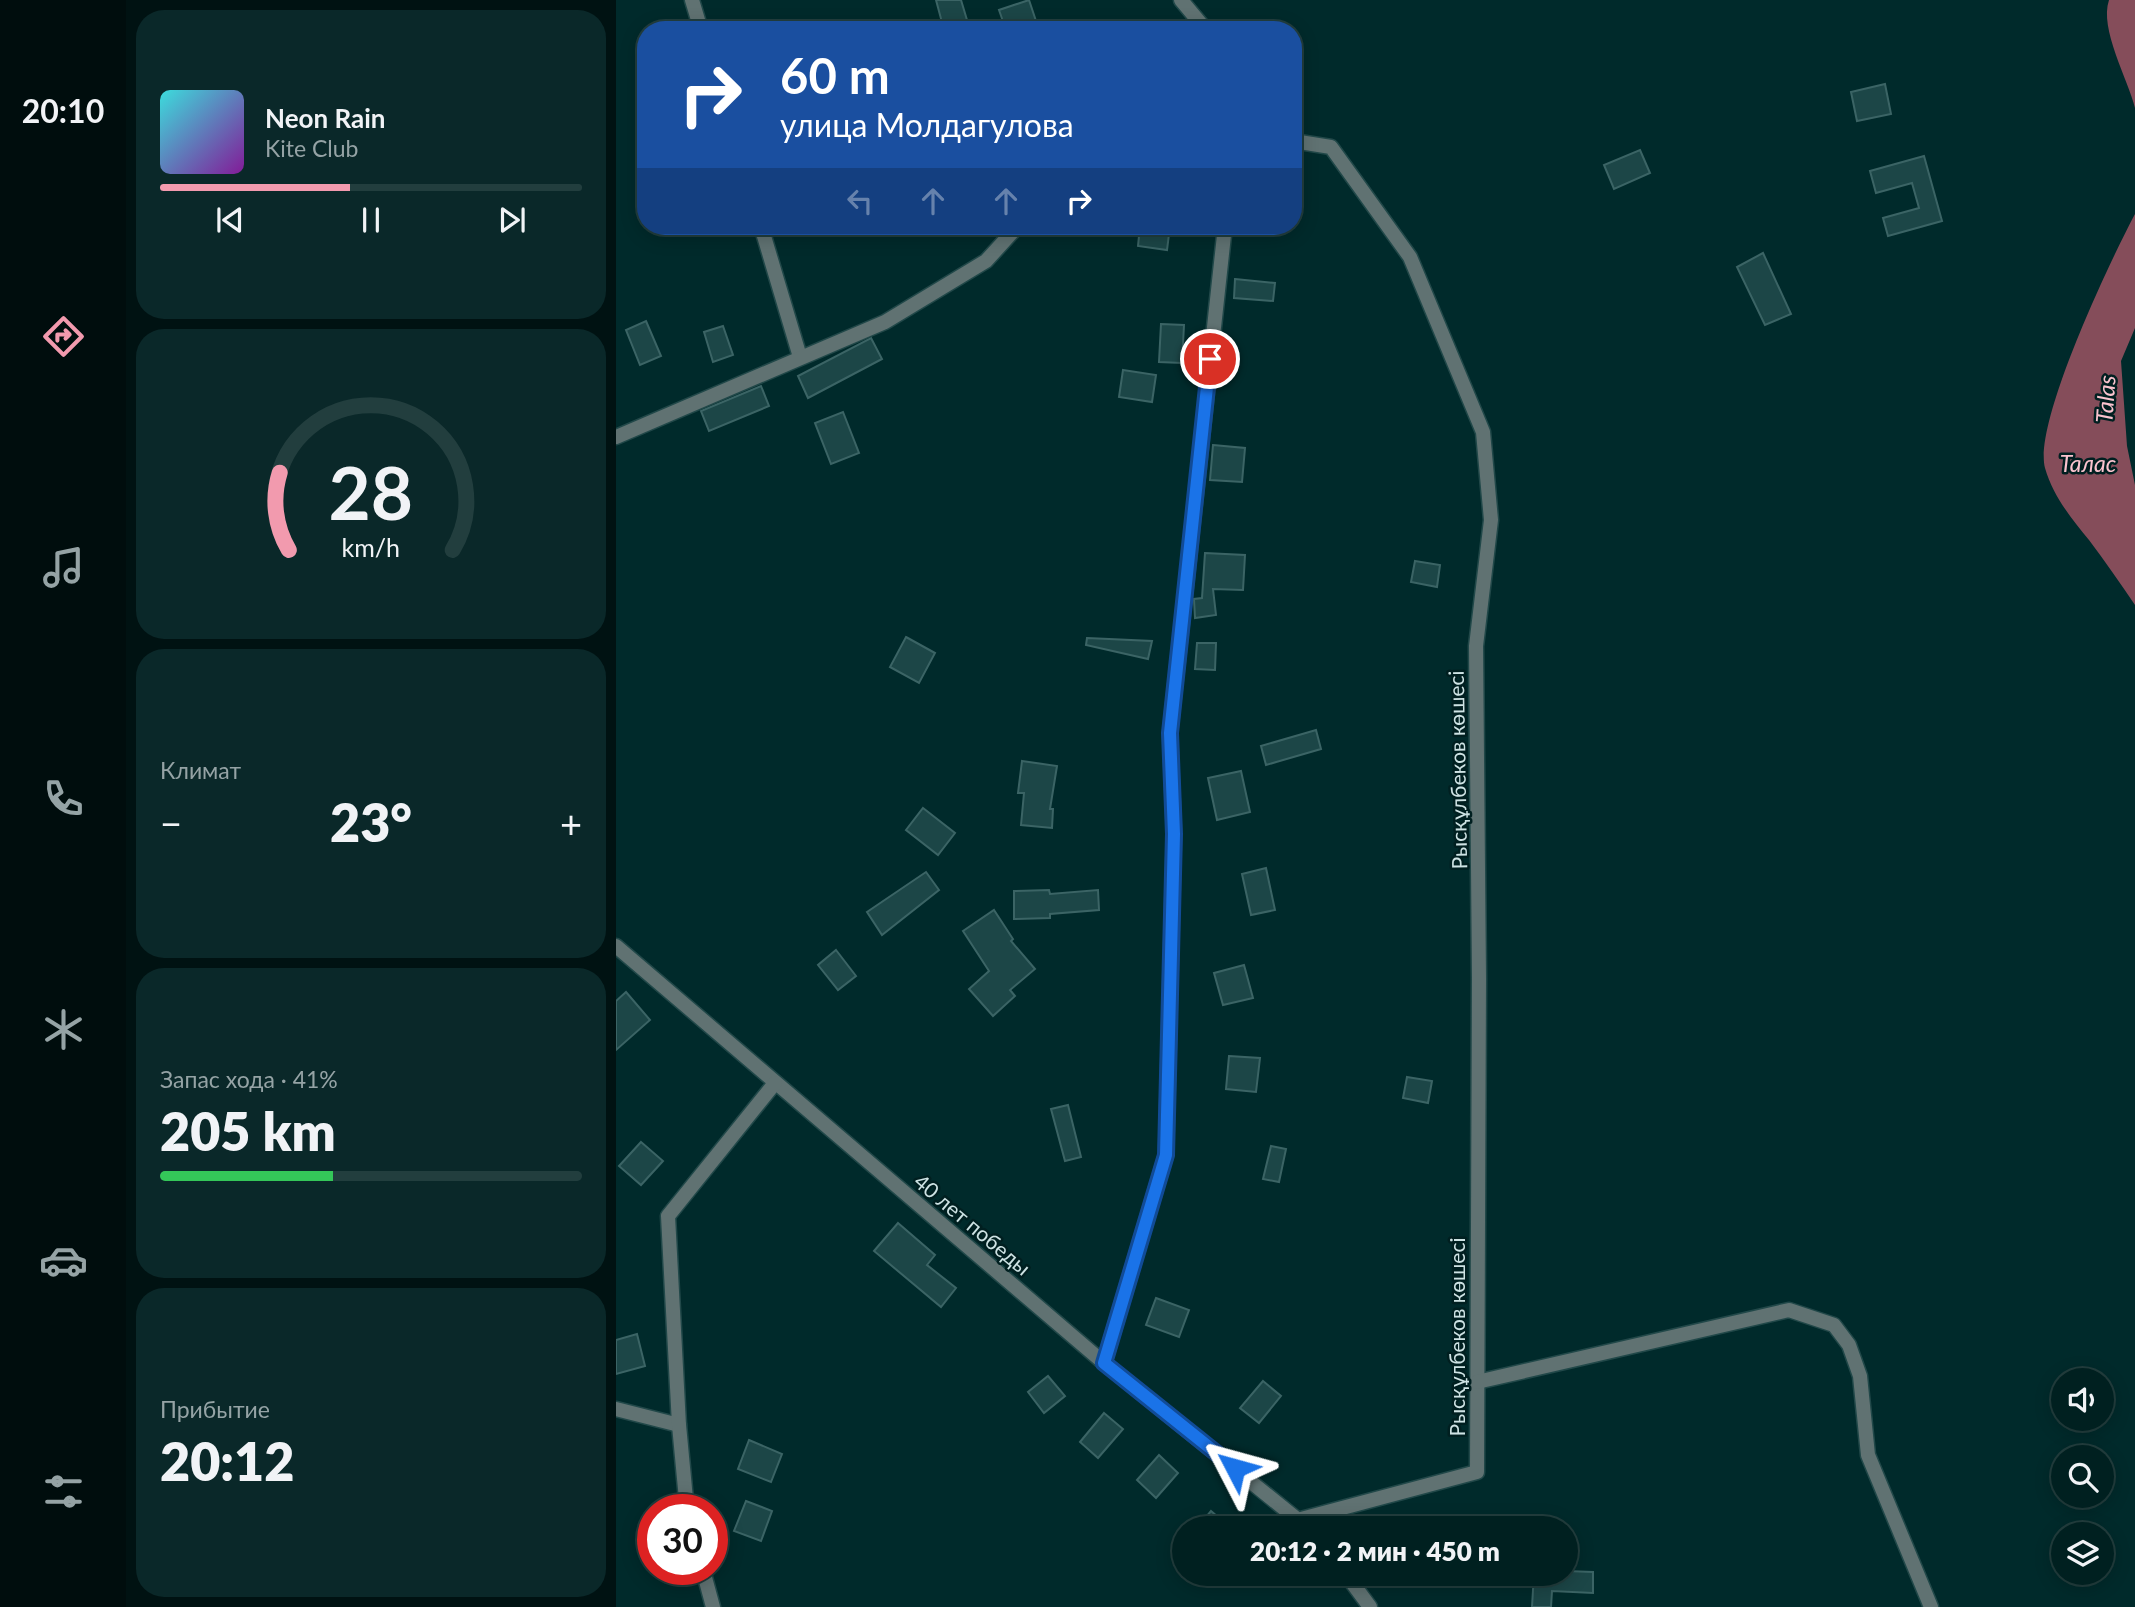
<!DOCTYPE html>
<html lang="ru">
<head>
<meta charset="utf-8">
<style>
	body { margin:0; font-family:Lato,sans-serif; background:#0a2829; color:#f1f3f6; height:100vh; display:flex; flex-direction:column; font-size:26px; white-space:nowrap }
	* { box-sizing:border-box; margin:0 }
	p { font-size:23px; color:#95a3a5 }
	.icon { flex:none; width:38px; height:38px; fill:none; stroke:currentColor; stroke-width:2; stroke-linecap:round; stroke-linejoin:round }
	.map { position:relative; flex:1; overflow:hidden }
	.drawer { display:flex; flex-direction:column; gap:10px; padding:10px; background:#001212; width:490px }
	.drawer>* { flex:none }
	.hud { position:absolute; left:21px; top:21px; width:665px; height:214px; border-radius:28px; box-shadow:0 4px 18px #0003,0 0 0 2px #223e3e; background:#1a4fa0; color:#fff; overflow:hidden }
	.buttons { position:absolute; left:1435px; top:1368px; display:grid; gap:14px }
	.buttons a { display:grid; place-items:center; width:63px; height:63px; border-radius:50%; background:#002020; box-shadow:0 4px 18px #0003,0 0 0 2px #223e3e; font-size:35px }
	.speed { position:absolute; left:21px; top:1494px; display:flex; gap:14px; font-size:35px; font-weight:700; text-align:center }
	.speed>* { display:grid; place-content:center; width:91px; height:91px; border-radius:50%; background:#002020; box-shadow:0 4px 18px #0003,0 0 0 2px #223e3e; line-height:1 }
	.speed .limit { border:10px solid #d22; background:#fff; color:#111 }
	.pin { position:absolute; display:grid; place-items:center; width:60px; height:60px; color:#fff; margin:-30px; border:4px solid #fff; border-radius:50%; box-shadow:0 2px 7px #0007 }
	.me { position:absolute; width:77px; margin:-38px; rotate:309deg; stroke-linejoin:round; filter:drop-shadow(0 0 5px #0008) }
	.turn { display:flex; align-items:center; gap:24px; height:147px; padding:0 28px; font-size:32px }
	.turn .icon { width:91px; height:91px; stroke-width:2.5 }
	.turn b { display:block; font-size:49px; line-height:60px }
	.lanes { display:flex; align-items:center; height:66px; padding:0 28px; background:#0003; justify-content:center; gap:35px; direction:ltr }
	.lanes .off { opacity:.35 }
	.big { font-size:52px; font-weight:800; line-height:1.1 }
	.drawer .widget { flex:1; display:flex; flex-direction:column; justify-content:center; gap:10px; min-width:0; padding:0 24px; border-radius:28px; background:#0a2829 }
	.drawer .dial { align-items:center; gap:0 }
	.dial svg { height:182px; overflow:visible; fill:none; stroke:#223e3e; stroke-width:7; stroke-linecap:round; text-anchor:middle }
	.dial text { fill:#f1f3f6; stroke:none }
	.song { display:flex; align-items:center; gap:21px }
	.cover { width:84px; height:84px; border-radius:10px; background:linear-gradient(135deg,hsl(180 70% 55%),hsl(290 70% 35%)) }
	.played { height:7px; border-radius:4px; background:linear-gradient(90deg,#f29aae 45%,#223e3e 45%) }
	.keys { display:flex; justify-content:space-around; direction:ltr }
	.heat { display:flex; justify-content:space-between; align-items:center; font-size:38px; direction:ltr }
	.charge { height:10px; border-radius:5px; background:linear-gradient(90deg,#34c759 41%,#223e3e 0) }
	.trip { position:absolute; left:556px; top:1516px; width:406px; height:70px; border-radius:35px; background:#002020; box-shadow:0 4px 18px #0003,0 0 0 2px #223e3e; font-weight:800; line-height:70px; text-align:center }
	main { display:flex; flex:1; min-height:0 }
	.dock { display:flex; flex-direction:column; width:126px; justify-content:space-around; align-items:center; background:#000d0d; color:#95a3a5 }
	.dock .icon { width:49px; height:49px }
	.dock .current { color:#f29aae }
	.dock b { font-size:32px; color:#f1f3f6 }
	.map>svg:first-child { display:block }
	.water { fill:#854d5a }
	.building { fill:#1c4647; stroke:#3b6465; stroke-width:2 }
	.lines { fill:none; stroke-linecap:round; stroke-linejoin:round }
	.street-casing { stroke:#214849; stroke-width:17 }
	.street { stroke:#607272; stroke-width:14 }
	.route-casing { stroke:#114b97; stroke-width:18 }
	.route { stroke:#1a73e8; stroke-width:12 }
	.labels { text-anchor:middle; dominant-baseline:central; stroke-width:5; stroke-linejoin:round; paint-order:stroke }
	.street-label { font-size:21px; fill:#cee3e4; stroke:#001f20 }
	.water-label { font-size:23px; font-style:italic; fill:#fbc4cf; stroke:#001f20 }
</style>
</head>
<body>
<main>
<nav class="dock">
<b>20:10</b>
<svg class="icon current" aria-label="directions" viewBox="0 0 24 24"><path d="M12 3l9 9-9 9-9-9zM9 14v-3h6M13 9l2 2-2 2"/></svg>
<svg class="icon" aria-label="music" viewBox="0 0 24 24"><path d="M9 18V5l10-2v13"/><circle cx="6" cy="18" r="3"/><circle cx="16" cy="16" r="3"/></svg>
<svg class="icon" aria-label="phone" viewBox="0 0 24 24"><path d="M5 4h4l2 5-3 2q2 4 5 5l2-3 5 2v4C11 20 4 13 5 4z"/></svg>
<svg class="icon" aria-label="climate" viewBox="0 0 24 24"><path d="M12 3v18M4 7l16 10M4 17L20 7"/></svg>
<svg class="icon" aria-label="car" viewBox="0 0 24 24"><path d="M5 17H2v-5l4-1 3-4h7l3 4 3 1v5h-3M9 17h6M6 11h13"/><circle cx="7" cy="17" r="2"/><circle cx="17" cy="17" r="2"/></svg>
<svg class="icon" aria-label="filters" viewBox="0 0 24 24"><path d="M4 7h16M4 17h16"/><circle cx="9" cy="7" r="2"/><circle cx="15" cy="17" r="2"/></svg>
</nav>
<section class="drawer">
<div class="widget">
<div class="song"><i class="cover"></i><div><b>Neon Rain</b><p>Kite Club</p></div></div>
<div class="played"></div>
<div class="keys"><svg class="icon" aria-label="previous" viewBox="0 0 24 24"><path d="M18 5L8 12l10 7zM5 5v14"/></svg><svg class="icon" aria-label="pause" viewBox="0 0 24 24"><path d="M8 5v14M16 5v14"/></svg><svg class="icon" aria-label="next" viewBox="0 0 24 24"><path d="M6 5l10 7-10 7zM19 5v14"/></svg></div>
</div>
<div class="widget dial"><svg viewBox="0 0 100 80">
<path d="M14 69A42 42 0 1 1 86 69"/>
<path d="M14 69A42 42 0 0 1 10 35" stroke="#f29aae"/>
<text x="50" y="56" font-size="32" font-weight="700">28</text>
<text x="50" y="72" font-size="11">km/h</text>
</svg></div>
<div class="widget"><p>Климат</p>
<div class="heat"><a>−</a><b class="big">23°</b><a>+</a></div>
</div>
<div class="widget"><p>Запас хода · 41%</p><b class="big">205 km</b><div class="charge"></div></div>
<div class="widget"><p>Прибытие</p><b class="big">20:12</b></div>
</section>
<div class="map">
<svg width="1519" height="1607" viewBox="0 0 1519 1607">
	<rect width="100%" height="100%" fill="#002a2b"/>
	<g class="water">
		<path d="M1493,0H1519V108C1512,79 1483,29 1493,0Z"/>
		<path d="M1519,214V328L1505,361L1511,446L1519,485V605C1504,583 1489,561 1473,540C1455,518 1437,496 1429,468C1417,423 1495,259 1519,214Z"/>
	</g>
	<g class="building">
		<path d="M320,0H345L354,30H328Z"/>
		<path d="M413,0L423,30H390L383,10Z"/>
		<path d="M1269,84L1275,114L1241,121L1235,92Z"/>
		<path d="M1024,150L1034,173L998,189L988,165Z"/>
		<path d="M1308,156L1326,221L1272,236L1267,218L1303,208L1296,183L1260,193L1254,171Z"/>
		<path d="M524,226H554L551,250L522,246Z"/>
		<path d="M1147,253L1175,314L1149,325L1121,267Z"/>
		<path d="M619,279L659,283L657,301L618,298Z"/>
		<path d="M30,321L45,356L24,365L10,330Z"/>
		<path d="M545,324L568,325L566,363L543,362Z"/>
		<path d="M107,326L117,355L97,362L88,332Z"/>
		<path d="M255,338L266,359L192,398L182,376Z"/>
		<path d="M507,370L540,375L536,402L503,397Z"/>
		<path d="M145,386L153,406L93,431L85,411Z"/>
		<path d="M227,412L243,453L215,464L199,423Z"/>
		<path d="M597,445L629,448L626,482L594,480Z"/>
		<path d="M589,553L629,555L627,590L597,589L600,615L579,618L578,599L586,598Z"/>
		<path d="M799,561L824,565L821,587L795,582Z"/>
		<path d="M290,637L319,653L303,683L274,667Z"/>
		<path d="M471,638L536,641L532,659L470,645Z"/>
		<path d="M581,643H600L599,670L579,669Z"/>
		<path d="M700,730L705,749L650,765L645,746Z"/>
		<path d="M406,761L441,766L434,809H437L436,828L405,825L408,793H402Z"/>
		<path d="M625,771L634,812L601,820L592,778Z"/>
		<path d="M307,808L339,833L322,855L290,830Z"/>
		<path d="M650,868L659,910L635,915L626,874Z"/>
		<path d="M310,872L323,890L266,935L251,912Z"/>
		<path d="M433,890L434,894L482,890L483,910L434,914V918L398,919V891Z"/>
		<path d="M378,910L397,939L395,941L419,969L394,990L399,996L377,1016L353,989L373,971L347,931Z"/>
		<path d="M220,950L240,976L222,990L202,965Z"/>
		<path d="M628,965L637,998L607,1005L598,973Z"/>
		<path d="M10,992L34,1020L0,1050V1001Z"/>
		<path d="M613,1056L644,1058L640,1092L610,1089Z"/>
		<path d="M791,1077L816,1081L812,1103L787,1098Z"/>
		<path d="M452,1105L465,1157L449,1161L435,1109Z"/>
		<path d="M25,1142L47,1161L25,1185L3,1166Z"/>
		<path d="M655,1146L670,1149L663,1182L647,1179Z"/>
		<path d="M282,1223L319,1255L311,1265L340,1288L325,1307L258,1251Z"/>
		<path d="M540,1298L573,1310L563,1337L530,1325Z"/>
		<path d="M21,1334L29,1366L0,1374V1340Z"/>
		<path d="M432,1376L449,1396L428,1413L412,1392Z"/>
		<path d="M647,1381L665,1396L643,1423L624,1408Z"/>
		<path d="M488,1413L507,1429L482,1458L464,1442Z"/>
		<path d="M133,1440L166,1454L155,1482L122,1469Z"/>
		<path d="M543,1455L562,1473L540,1498L521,1480Z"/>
		<path d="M130,1501L156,1511L145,1541L118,1531Z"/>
		<path d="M595,1511L615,1528H581Z"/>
		<path d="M950,1571L977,1572V1593L936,1591L935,1607H916L918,1573Z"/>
	</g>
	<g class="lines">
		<g class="street-casing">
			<g id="street">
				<path d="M76,0L85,30"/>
				<path d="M565,0L590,30"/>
				<path d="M677,141L715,147L794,257L867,432L875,520L860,646L863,978L861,1472L685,1519"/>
				<path d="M145,226L184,357"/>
				<path d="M0,437L269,322L370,261L402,226"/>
				<path d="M0,946L488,1363L692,1528"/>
				<path d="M488,1363L550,1155L558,834L554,733L609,226"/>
				<path d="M861,1382L1173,1310L1218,1325L1233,1345L1244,1376L1252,1455L1315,1607"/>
				<path d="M0,1409L63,1425"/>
				<path d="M71,1510L63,1425L52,1216L159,1083"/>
				<path d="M87,1570L97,1607"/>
				<path d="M729,1573L754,1607"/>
			</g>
		</g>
		<use href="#street" class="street"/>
	</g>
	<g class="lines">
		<g class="route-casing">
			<path id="route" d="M594,359L554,733L558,834L550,1155L488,1363L619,1468"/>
		</g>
		<use href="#route" class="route"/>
	</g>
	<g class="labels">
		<g class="street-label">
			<text transform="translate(841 770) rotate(-91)">Рысқұлбеков көшесі</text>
			<text transform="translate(357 1224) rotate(40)">40 лет победы</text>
			<text transform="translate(840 1337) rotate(-90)">Рысқұлбеков көшесі</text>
		</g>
		<g class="water-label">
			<text transform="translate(1489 399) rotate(-86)">Talas</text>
			<text x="1472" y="463">Талас</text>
		</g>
	</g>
</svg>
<div class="buttons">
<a><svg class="icon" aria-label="sound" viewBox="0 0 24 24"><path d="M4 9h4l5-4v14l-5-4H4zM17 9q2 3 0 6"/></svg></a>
<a><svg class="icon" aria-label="search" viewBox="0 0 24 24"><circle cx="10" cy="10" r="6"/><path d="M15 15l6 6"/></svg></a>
<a><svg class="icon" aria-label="layers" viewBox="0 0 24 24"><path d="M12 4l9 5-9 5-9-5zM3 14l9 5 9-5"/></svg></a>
</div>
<div class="speed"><div class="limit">30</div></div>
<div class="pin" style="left:594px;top:359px;background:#d93025"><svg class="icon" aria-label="arrive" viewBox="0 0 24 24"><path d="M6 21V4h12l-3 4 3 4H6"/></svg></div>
<svg class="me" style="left:619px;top:1468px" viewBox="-20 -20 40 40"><path d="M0-17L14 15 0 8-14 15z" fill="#1a73e8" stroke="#fff" stroke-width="4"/></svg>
<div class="trip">20:12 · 2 мин · 450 m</div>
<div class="hud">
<div class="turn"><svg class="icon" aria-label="right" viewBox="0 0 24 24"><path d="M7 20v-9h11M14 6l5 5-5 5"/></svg><div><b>60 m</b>улица Молдагулова</div></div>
<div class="lanes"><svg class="icon off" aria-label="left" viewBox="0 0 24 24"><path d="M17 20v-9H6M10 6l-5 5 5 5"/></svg><svg class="icon off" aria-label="ahead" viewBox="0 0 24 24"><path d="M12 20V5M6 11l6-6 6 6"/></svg><svg class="icon off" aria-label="ahead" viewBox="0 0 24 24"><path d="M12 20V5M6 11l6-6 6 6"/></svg><svg class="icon" aria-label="right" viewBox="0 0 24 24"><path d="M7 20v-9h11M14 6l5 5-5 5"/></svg></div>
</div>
</div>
</main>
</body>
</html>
